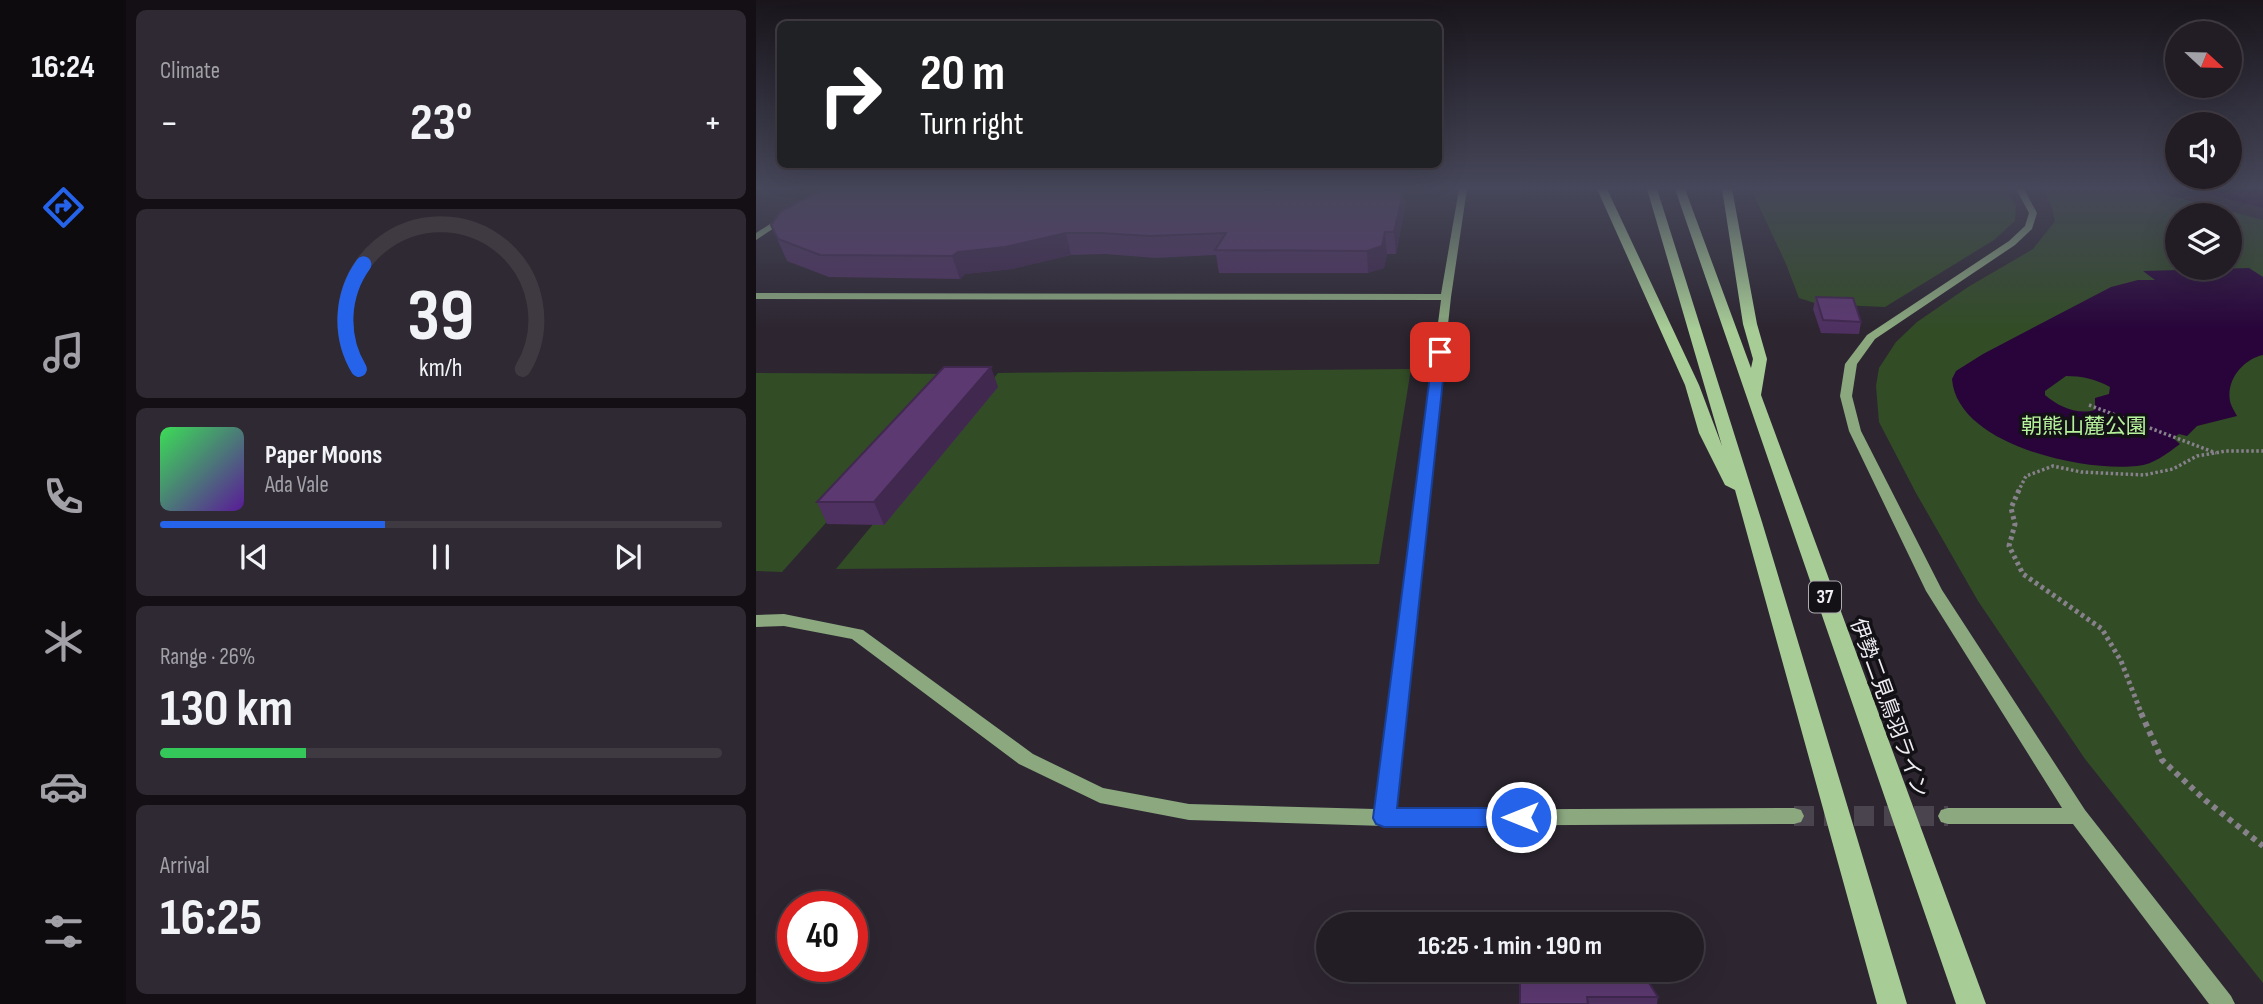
<!DOCTYPE html>
<html lang="en">
<head>
<meta charset="utf-8">
<style>
	body { margin:0; font-family:"Sofia Sans Condensed","Noto Sans JP",sans-serif; background:#2e2932; color:#f1f3f6; height:100vh; display:flex; flex-direction:column; font-size:26px; white-space:nowrap }
	* { box-sizing:border-box; margin:0 }
	p { font-size:23px; color:#a2a1a7 }
	.icon { flex:none; width:38px; height:38px; fill:none; stroke:currentColor; stroke-width:2; stroke-linecap:round; stroke-linejoin:round }
	.map { position:relative; flex:1; overflow:hidden }
	.panel { display:flex; flex-direction:column; gap:10px; padding:10px; background:#130f14; width:630px }
	.panel>* { flex:none }
	.guide { position:absolute; left:21px; top:21px; width:665px; height:147px; border-radius:10px; box-shadow:0 7px 28px #0002,0 0 0 2px #3f3a42; background:#202124; color:#fff; overflow:hidden }
	.needle { width:46px; rotate:112deg }
	.buttons { position:absolute; left:1409px; top:21px; display:grid; gap:14px }
	.buttons a { display:grid; place-items:center; width:77px; height:77px; border-radius:50%; background:#221c25; box-shadow:0 7px 28px #0002,0 0 0 2px #3f3a42; font-size:35px }
	.speed { position:absolute; left:21px; top:891px; display:flex; gap:14px; font-size:35px; font-weight:700; text-align:center }
	.speed>* { display:grid; place-content:center; width:91px; height:91px; border-radius:50%; background:#221c25; box-shadow:0 7px 28px #0002,0 0 0 2px #3f3a42; line-height:1 }
	.speed .limit { border:10px solid #d22; background:#fff; color:#111 }
	.pin { position:absolute; display:grid; place-items:center; width:60px; height:60px; color:#fff; margin:-30px; border-radius:14px; box-shadow:0 4px 10px #0006 }
	.me { position:absolute; width:77px; margin:-38px; rotate:270deg; stroke-linejoin:round; filter:drop-shadow(0 0 5px #0008) }
	.turn { display:flex; align-items:center; gap:24px; height:147px; padding:0 28px; font-size:32px }
	.turn .icon { width:91px; height:91px; stroke-width:2.5 }
	.turn b { display:block; font-size:49px; line-height:60px }
	.big { font-size:52px; font-weight:700; line-height:1.1 }
	.panel .tile { flex:1; display:flex; flex-direction:column; justify-content:center; gap:10px; min-width:0; padding:0 24px; border-radius:10px; background:#2e2932 }
	.panel .dial { align-items:center; gap:0 }
	.dial svg { height:182px; overflow:visible; fill:none; stroke:#3f3a42; stroke-width:7; stroke-linecap:round; text-anchor:middle }
	.dial text { fill:#f1f3f6; stroke:none }
	.song { display:flex; align-items:center; gap:21px }
	.cover { width:84px; height:84px; border-radius:10px; background:linear-gradient(135deg,hsl(130 70% 55%),hsl(270 70% 35%)) }
	.played { height:7px; border-radius:4px; background:linear-gradient(90deg,#2563eb 40%,#3f3a42 40%) }
	.keys { display:flex; justify-content:space-around; direction:ltr }
	.heat { display:flex; justify-content:space-between; align-items:center; font-size:38px; direction:ltr }
	.charge { height:10px; border-radius:5px; background:linear-gradient(90deg,#34c759 26%,#3f3a42 0) }
	.trip { position:absolute; left:560px; top:912px; width:388px; height:70px; border-radius:35px; background:#221c25; box-shadow:0 7px 28px #0002,0 0 0 2px #3f3a42; font-weight:700; line-height:70px; text-align:center }
	main { display:flex; flex:1; min-height:0 }
	.tab-bar { display:flex; flex-direction:column; width:126px; justify-content:space-around; align-items:center; background:#0e0b0f; color:#a2a1a7 }
	.tab-bar .icon { width:49px; height:49px }
	.tab-bar .on { color:#2563eb }
	.tab-bar b { font-size:32px; color:#f1f3f6 }
	.map>svg:first-child { display:block }
	.green { fill:#324c26; fill-rule:evenodd }
	.water { fill:#28043a; fill-rule:evenodd }
	.lines { fill:none; stroke-linecap:round; stroke-linejoin:round }
	.secondary-tunnel { stroke:#4a444e; stroke-width:20; stroke-dasharray:20 10; stroke-linecap:butt }
	.path-far2 { stroke:#87818b; stroke-width:3.5; stroke-dasharray:2.5 2.5; stroke-linecap:butt }
	.path-far1 { stroke:#87818b; stroke-width:5; stroke-dasharray:3.5 3.5; stroke-linecap:butt }
	.path { stroke:#87818b; stroke-width:6; stroke-dasharray:5 5; stroke-linecap:butt }
	.secondary { fill:#8ba87f; fill-rule:evenodd }
	.primary { fill:#a7cc96; fill-rule:evenodd }
	.wall { fill:#4f3161 }
	.shaded-wall { fill:#40284f }
	.building { fill:#5c3971; stroke:#40284f; stroke-width:2 }
	.route { fill:#2563eb; stroke:#184099; stroke-width:2 }
	.labels { text-anchor:middle; dominant-baseline:central; stroke-width:7; stroke-linejoin:round; paint-order:stroke }
	.shield { fill:#131116; stroke:#aeaab1; stroke-width:2 }
	.shield-label { font-size:19px; font-weight:bold; fill:#f0ecf3 }
	.park-label { font-size:21px; fill:#b6f29c; stroke:#131116 }
	.street-label { font-size:21px; fill:#f0ecf3; stroke:#131116 }
</style>
</head>
<body>
<main>
<nav class="tab-bar">
<b>16:24</b>
<svg class="icon on" aria-label="directions" viewBox="0 0 24 24"><path d="M12 3l9 9-9 9-9-9zM9 14v-3h6M13 9l2 2-2 2"/></svg>
<svg class="icon" aria-label="music" viewBox="0 0 24 24"><path d="M9 18V5l10-2v13"/><circle cx="6" cy="18" r="3"/><circle cx="16" cy="16" r="3"/></svg>
<svg class="icon" aria-label="phone" viewBox="0 0 24 24"><path d="M5 4h4l2 5-3 2q2 4 5 5l2-3 5 2v4C11 20 4 13 5 4z"/></svg>
<svg class="icon" aria-label="climate" viewBox="0 0 24 24"><path d="M12 3v18M4 7l16 10M4 17L20 7"/></svg>
<svg class="icon" aria-label="car" viewBox="0 0 24 24"><path d="M5 17H2v-5l4-1 3-4h7l3 4 3 1v5h-3M9 17h6M6 11h13"/><circle cx="7" cy="17" r="2"/><circle cx="17" cy="17" r="2"/></svg>
<svg class="icon" aria-label="filters" viewBox="0 0 24 24"><path d="M4 7h16M4 17h16"/><circle cx="9" cy="7" r="2"/><circle cx="15" cy="17" r="2"/></svg>
</nav>
<section class="panel">
<div class="tile"><p>Climate</p>
<div class="heat"><a>−</a><b class="big">23°</b><a>+</a></div>
</div>
<div class="tile dial"><svg viewBox="0 0 100 80">
<path d="M14 69A42 42 0 1 1 86 69"/>
<path d="M14 69A42 42 0 0 1 16 23" stroke="#2563eb"/>
<text x="50" y="56" font-size="32" font-weight="700">39</text>
<text x="50" y="72" font-size="11">km/h</text>
</svg></div>
<div class="tile">
<div class="song"><i class="cover"></i><div><b>Paper Moons</b><p>Ada Vale</p></div></div>
<div class="played"></div>
<div class="keys"><svg class="icon" aria-label="previous" viewBox="0 0 24 24"><path d="M18 5L8 12l10 7zM5 5v14"/></svg><svg class="icon" aria-label="pause" viewBox="0 0 24 24"><path d="M8 5v14M16 5v14"/></svg><svg class="icon" aria-label="next" viewBox="0 0 24 24"><path d="M6 5l10 7-10 7zM19 5v14"/></svg></div>
</div>
<div class="tile"><p>Range · 26%</p><b class="big">130 km</b><div class="charge"></div></div>
<div class="tile"><p>Arrival</p><b class="big">16:25</b></div>
</section>
<div class="map">
<svg width="1507" height="1004" viewBox="0 0 1507 1004">
	<rect width="100%" height="100%" fill="#2d2631"/>
	<g class="green">
		<path d="M995,189H1249L1260,206L1259,221L1238,240L1129,307L1062,304L1043,298L1030,264Z"/>
		<path d="M1286,189H1389L1507,220V983L1329,759L1222,601L1160,493L1123,422L1120,386L1123,368L1140,342L1161,322L1212,287L1277,249L1299,221L1295,205ZM1421,215H1474V268H1421Z"/>
		<path d="M655,369L623,564L80,569L242,373Z"/>
		<path d="M0,373L203,374L26,572L0,571Z"/>
	</g>
	<g class="water">
		<path d="M1431,189H1507V208Z"/>
		<path d="M1493,268L1507,277V355C1488,359 1470,379 1474,401C1475,406 1479,412 1481,416L1441,426L1431,436L1423,434L1417,438L1424,444C1410,454 1399,464 1381,466C1327,472 1201,445 1196,379L1200,371L1227,354L1355,287L1382,280H1399L1387,271ZM1310,376C1325,376 1340,379 1354,387L1353,394L1339,398V410C1321,415 1303,407 1289,395V391Z"/>
	</g>
	<g class="lines">
		<path class="secondary-tunnel" d="M1038,816H1192"/>
		<g class="path-far2">
			<path d="M1333,405L1460,453"/>
			<path d="M1262,492L1270,476L1297,466L1325,472L1388,475L1417,469L1441,456L1470,451H1507"/>
		</g>
		<path class="path-far1" d="M1263,490L1255,508L1259,524L1253,546L1267,574L1346,629L1365,661L1386,715"/>
		<path class="path" d="M1385,713L1406,760L1449,800L1507,846"/>
		<g class="secondary">
			<path d="M703,189H711L695,297L639,810L1038,808L1045,810L1048,816L1045,822L1038,824L628,826L433,820L344,803L263,764L96,639L28,626L0,627V615L28,614L107,630L277,754L347,788L433,804L619,809L685,300L0,299V293L685,294Z"/>
			<path d="M1260,189H1268L1281,213L1276,229L1259,245L1119,339L1101,364L1096,396L1105,431L1186,590L1329,810L1475,996L1479,1004H1453L1317,824H1192L1185,822L1182,816L1185,810L1192,808H1306L1170,591L1093,431L1084,396L1089,364L1111,335L1253,241L1269,226L1273,213Z"/>
			<path d="M28,215L35,217L0,240V233Z"/>
		</g>
		<g class="primary">
			<path d="M841,189H851L943,385L966,446L891,189H901L1006,522L1151,1004H1121L979,490L969,485L943,433L929,385Z"/>
			<path d="M919,189H929L995,368L997,359L987,324L966,189H976L1001,324L1011,359L1005,395L1230,1004H1200Z"/>
		</g>
	</g>
	<g class="wall">
		<path d="M649,207L640,254H631L628,268L612,273H463L460,255L399,258L349,254L315,255L256,269L209,274L204,279L73,277L31,261L15,225Z"/>
		<path d="M1060,297L1105,322L1103,334L1065,333L1057,309Z"/>
		<path d="M242,387L128,525L71,524L61,502Z"/>
		<path d="M764,970L902,997L901,1004H764Z"/>
	</g>
	<g class="shaded-wall">
		<path d="M648,189L649,207L640,254L638,232Z"/>
		<path d="M629,232L631,254L628,268L612,273L611,251Z"/>
		<path d="M310,233L315,255L256,269L209,274L204,279L196,256L202,252Z"/>
		<path d="M235,367L242,387L128,525L118,502Z"/>
	</g>
	<g class="building">
		<path d="M68,189H648L638,232H629L626,246L611,251L459,250L470,233L394,236L344,233H310L249,247L202,252L196,256L64,255L22,239L15,225L25,211Z"/>
		<path d="M1060,297L1097,298L1105,322L1067,320Z"/>
		<path d="M188,367H235L118,502H61Z"/>
		<path d="M764,970H881L888,975L902,997H831L832,1004H764Z"/>
	</g>
	<linearGradient id="sky" x2="0" y2="1"><stop stop-color="#19151b"/><stop offset="0.57" stop-color="#46475a"/><stop offset="1" stop-color="#46475a" stop-opacity="0"/></linearGradient>
	<rect width="1507" height="329" fill="url(#sky)"/>
	<path class="route" d="M684,348L690,352L641,808H765L773,811L776,817L773,824L765,827H628L620,824L617,818L677,352Z"/>
	<g class="labels">
		<rect class="shield" x="1053" y="581.5" width="32" height="31" rx="5"/>
		<g class="shield-label">
			<text x="1069" y="597">37</text>
		</g>
		<g class="park-label">
			<text x="1328" y="426">朝熊山麓公園</text>
		</g>
		<g class="street-label">
			<text transform="translate(1133 708) rotate(70)">伊勢二見鳥羽ライン</text>
		</g>
	</g>
</svg>
<div class="buttons">
<a><svg class="needle" viewBox="-14 -14 28 28"><path d="M0-13l5 13h-10z" fill="#e53935"/><path d="M0 13l5-13h-10z" fill="#a2a1a7"/></svg></a>
<a><svg class="icon" aria-label="sound" viewBox="0 0 24 24"><path d="M4 9h4l5-4v14l-5-4H4zM17 9q2 3 0 6"/></svg></a>
<a><svg class="icon" aria-label="layers" viewBox="0 0 24 24"><path d="M12 4l9 5-9 5-9-5zM3 14l9 5 9-5"/></svg></a>
</div>
<div class="speed"><div class="limit">40</div></div>
<div class="pin" style="left:684px;top:352px;background:#d93025"><svg class="icon" aria-label="arrive" viewBox="0 0 24 24"><path d="M6 21V4h12l-3 4 3 4H6"/></svg></div>
<svg class="me" style="left:765px;top:817px" viewBox="-20 -20 40 40"><circle r="17" fill="#2563eb" stroke="#fff" stroke-width="3"/><path d="M0-11L8 9 0 5-8 9z" fill="#fff"/></svg>
<div class="trip">16:25 · 1 min · 190 m</div>
<div class="guide">
<div class="turn"><svg class="icon" aria-label="right" viewBox="0 0 24 24"><path d="M7 20v-9h11M14 6l5 5-5 5"/></svg><div><b>20 m</b>Turn right</div></div>
</div>
</div>
</main>
</body>
</html>
